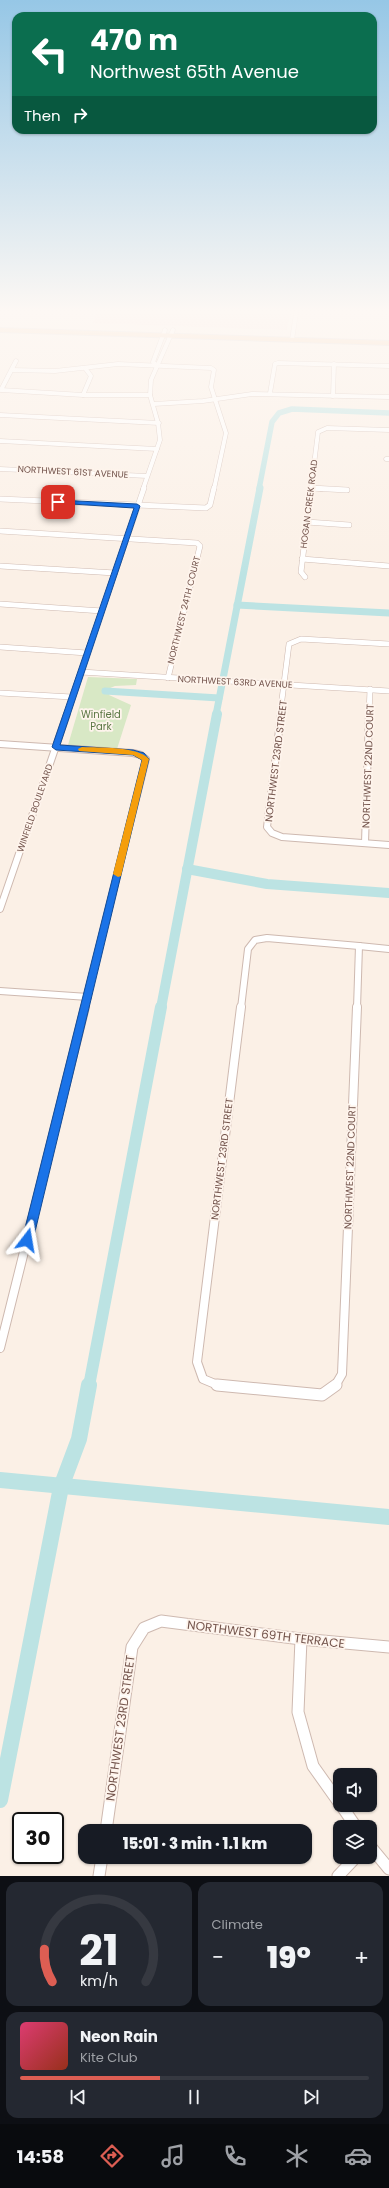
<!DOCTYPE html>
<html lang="en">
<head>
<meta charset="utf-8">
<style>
	body { margin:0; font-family:Poppins,sans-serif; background:#242831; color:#f1f3f6; height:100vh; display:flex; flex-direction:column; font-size:15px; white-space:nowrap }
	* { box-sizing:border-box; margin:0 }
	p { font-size:13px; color:#9ea1a6 }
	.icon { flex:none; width:22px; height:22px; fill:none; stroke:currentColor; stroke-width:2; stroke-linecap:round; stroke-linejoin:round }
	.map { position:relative; height:1876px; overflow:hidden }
	.drawer { display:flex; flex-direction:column; gap:6px; padding:6px; background:#0d0f14; flex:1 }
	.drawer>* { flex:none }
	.banner { position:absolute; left:12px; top:12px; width:365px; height:122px; border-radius:12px; box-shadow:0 1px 3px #0004; background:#0b6e4f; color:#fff; overflow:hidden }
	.controls { position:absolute; left:333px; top:1768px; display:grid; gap:8px }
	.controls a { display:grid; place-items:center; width:44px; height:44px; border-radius:8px; background:#171b24; box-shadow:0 1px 3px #0004; font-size:20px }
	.speed { position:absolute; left:12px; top:1812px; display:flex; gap:8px; font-size:20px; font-weight:700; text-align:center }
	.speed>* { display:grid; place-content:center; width:52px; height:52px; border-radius:50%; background:#171b24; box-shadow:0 1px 3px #0004; line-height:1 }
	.speed .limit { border:2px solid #111; border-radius:6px; background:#fff; color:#111 }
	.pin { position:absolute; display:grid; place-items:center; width:34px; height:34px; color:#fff; margin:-17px; border-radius:8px; box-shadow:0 2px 6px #0006 }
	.me { position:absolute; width:44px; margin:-22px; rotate:14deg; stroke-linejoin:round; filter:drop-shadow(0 0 3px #0008) }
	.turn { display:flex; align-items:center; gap:14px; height:84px; padding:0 12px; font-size:18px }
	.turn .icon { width:52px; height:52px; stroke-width:2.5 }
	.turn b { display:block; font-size:28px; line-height:34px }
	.then { display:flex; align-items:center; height:38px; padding:0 12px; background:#0003; gap:8px; font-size:15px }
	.big { font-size:30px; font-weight:800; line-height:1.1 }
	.drawer .tile { flex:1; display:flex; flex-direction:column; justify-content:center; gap:6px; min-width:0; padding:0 14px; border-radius:12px; background:#242831 }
	.drawer .dial { align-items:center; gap:0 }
	.dial svg { height:104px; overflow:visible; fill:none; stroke:#363941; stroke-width:7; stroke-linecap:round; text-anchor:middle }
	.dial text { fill:#f1f3f6; stroke:none }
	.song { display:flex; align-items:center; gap:12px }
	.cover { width:48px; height:48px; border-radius:6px; background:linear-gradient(135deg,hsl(340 70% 55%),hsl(10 70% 35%)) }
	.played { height:4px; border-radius:2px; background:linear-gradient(90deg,#dd5e53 40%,#363941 40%) }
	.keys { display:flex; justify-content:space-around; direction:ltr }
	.heat { display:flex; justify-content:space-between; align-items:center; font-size:22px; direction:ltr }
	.drawer .tiles { flex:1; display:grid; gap:6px; grid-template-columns:1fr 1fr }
	.tile:last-child { grid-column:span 2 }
	.trip { position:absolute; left:78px; top:1824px; width:234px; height:40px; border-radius:12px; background:#171b24; box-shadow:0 1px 3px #0004; font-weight:800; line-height:40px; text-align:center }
	.tab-bar { display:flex; height:64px; justify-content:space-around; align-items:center; background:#090b0e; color:#9ea1a6 }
	.tab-bar .icon { width:28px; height:28px }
	.tab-bar .active { color:#dd5e53 }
	.tab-bar b { font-size:18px; color:#f1f3f6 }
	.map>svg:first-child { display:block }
	.commercial { fill:#fadfdb }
	.green { fill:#d8e8c5 }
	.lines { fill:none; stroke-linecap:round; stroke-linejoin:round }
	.canal-far4 { stroke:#bce3e3; stroke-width:5.5 }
	.canal-far3 { stroke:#bce3e3; stroke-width:7 }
	.canal-far2 { stroke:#bce3e3; stroke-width:10 }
	.canal-far1 { stroke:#bce3e3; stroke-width:12 }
	.canal { stroke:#bce3e3; stroke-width:16 }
	.street-far4-casing { stroke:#ceb9b0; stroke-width:5 }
	.street-far3-casing { stroke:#ceb9b0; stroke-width:6 }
	.street-far2-casing { stroke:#ceb9b0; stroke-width:8 }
	.street-far1-casing { stroke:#ceb9b0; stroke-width:10 }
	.street-casing { stroke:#ceb9b0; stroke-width:13 }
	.primary-casing { stroke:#d8cfcd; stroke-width:2 }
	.street-far4 { stroke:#fff; stroke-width:4 }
	.street-far3 { stroke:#fff; stroke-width:5 }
	.street-far2 { stroke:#fff; stroke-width:6 }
	.street-far1 { stroke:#fff; stroke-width:8 }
	.street { stroke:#fff; stroke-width:11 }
	.primary { fill:#f5cba3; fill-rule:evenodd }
	.route { fill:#1a73e8; stroke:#114b97 }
	.slow { fill:#f59e0b }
	.labels { text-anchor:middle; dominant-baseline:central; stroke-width:3.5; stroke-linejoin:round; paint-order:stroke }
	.far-street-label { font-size:9px; fill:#73544c; stroke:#fef4ec }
	.park-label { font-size:10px; fill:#5c7845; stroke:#fef4ec }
	.street-label { font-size:10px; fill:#73544c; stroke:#fef4ec }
	.near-street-label { font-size:12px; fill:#73544c; stroke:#fef4ec }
</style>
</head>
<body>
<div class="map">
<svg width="389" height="1876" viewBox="0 0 389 1876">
	<rect width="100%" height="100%" fill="#fbf0e6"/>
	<path class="commercial" d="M97,313H290L287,330L93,323Z"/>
	<path class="green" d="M88,677L137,679L136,685L115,686L110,688L109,695L131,705L117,749L68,745Z"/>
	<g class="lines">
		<path class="canal-far4" d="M259,489L272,422L279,413L292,409L389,413"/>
		<g class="canal-far3">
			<path d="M237,605L389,613"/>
			<path d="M105,691L219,698"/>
			<path d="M216,715L260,488"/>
		</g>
		<g class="canal-far2">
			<path d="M187,869L267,884L389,893"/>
			<path d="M161,1008L217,714"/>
		</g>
		<path class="canal-far1" d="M89,1386L161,1007"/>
		<g class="canal">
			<path d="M0,1480L389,1517"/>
			<path d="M0,1800L61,1487L79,1439L89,1385"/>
		</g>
		<g class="street-far4-casing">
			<g id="street-far4">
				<path d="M292,340L296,313"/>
				<path d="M16,361L1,390L83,395H150"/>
				<path d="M156,365L153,362L165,330"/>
				<path d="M12,370L55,371L118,364L211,368L214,370L211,387L226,433L214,489"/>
				<path d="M270,393L275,364L278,363L389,366"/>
				<path d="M83,395L91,376L85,368"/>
				<path d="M333,396L334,364"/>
				<path d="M154,404L203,401L252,394L389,397"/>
				<path d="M0,415L159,423"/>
				<path d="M0,441L157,449"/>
				<path d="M386,459H389"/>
				<path d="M0,469L147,476"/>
				<path d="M311,488L322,489"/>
				<path d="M143,489L160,440L158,423L150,395L151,380L173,330"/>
				<path d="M311,489L318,432L327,428L389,430"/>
			</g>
		</g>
		<g class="street-far3-casing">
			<g id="street-far3">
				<path d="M311,488L347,490"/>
				<path d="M0,499L206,508L210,505L214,488"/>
				<path d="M307,522L349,525"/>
				<path d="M0,531L197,543L200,546L168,678"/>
				<path d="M302,559L389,566"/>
				<path d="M0,566L115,573"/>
				<path d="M305,577L301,572L311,488"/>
				<path d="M0,604L102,611"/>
				<path d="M0,647L87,653"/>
				<path d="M81,672L389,691"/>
				<path d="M0,693L72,697"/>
				<path d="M66,715L144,488"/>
				<path d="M280,715L289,644L301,639L389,644"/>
				<path d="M369,715L370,689"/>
			</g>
		</g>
		<g class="street-far2-casing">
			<g id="street-far2">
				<path d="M281,714L267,827L272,833L282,837L389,845"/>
				<path d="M0,744L133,753L141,755L146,759L84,1008"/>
				<path d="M365,843L369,714"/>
				<path d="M0,909L67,714"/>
				<path d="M359,946L389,949"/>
				<path d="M0,991L88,997"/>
				<path d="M241,1008L248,949L255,940L267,938L359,946"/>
				<path d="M357,1008L359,946"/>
			</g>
		</g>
		<g class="street-far1-casing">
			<g id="street-far1">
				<path d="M0,1348L85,1007"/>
				<path d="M220,1386L203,1379L197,1362L241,1007"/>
				<path d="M335,1386L342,1374L357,1007"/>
			</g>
		</g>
		<g class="street-casing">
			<g id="street">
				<path d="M217,1385L322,1395L336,1385"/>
				<path d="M301,1639L298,1712L313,1766L340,1804"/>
				<path d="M341,1805L356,1827"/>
				<path d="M106,1831L132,1647L144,1628L161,1621L301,1639L389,1647"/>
				<path d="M370,1846L389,1869"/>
				<path d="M99,1876L102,1857"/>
				<path d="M338,1876L356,1857"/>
			</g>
		</g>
		<g class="primary-casing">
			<path id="primary" d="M0,328L389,341V345L0,332Z"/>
		</g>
		<use href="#street-far4" class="street-far4"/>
		<use href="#street-far3" class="street-far3"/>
		<use href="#street-far2" class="street-far2"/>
		<use href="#street-far1" class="street-far1"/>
		<use href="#street" class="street"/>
		<use href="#primary" class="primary"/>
	</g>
	<linearGradient id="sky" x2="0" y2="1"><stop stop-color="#96c7e6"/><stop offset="0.54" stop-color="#fdf8f4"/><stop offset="1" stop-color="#fdf8f4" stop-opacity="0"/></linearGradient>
	<rect width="389" height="576" fill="url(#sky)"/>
	<path class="route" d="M58,500L137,504L140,506L60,745L133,750L144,753L149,759L33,1240L31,1244H23L22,1240L142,760L133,755L56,750L52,747L134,508L56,503Z"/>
	<path class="slow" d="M82,747C99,748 138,746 149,759L121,876L118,877L113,874L142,760L133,755L79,751L78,749Z"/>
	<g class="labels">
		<g class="far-street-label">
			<text transform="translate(73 472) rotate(3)">NORTHWEST 61ST AVENUE</text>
			<text transform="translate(309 504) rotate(-83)">HOGAN CREEK ROAD</text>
			<text transform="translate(184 610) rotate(-76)">NORTHWEST 24TH COURT</text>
			<text transform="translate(235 682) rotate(3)">NORTHWEST 63RD AVENUE</text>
			<text transform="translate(35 808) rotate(-71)">WINFIELD BOULEVARD</text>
		</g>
		<g class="park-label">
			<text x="101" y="714">Winfield<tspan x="101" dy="12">Park</tspan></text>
		</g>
		<g class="street-label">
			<text transform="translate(276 761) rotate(-83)">NORTHWEST 23RD STREET</text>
			<text transform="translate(368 766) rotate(-88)">NORTHWEST 22ND COURT</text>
			<text transform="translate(222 1159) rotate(-83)">NORTHWEST 23RD STREET</text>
			<text transform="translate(350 1167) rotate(-88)">NORTHWEST 22ND COURT</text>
		</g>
		<g class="near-street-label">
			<text transform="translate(266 1634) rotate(7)">NORTHWEST 69TH TERRACE</text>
			<text transform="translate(120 1728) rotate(-82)">NORTHWEST 23RD STREET</text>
		</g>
	</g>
</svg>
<div class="controls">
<a><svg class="icon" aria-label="sound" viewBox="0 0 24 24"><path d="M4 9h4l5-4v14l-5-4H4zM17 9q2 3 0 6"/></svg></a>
<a><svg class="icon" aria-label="layers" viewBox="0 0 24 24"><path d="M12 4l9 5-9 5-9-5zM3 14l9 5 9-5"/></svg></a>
</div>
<div class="speed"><div class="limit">30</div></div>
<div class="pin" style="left:58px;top:502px;background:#d93025"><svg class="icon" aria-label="arrive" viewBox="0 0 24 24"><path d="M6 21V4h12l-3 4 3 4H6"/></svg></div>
<svg class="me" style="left:27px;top:1240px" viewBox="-20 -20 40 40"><path d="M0-17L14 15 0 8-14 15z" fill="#1a73e8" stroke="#fff" stroke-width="4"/></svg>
<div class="trip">15:01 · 3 min · 1.1 km</div>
<div class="banner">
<div class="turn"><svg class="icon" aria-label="left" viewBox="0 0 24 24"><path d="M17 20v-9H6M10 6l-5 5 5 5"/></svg><div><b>470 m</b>Northwest 65th Avenue</div></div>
<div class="then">Then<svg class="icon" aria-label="right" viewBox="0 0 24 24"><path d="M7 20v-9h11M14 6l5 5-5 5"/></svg></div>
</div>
</div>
<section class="drawer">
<div class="tiles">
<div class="tile dial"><svg viewBox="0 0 100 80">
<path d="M14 69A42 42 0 1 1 86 69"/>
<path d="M14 69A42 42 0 0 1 8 44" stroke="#dd5e53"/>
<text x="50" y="56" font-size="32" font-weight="700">21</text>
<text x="50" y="72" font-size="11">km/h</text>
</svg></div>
<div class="tile"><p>Climate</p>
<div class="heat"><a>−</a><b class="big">19°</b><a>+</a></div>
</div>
<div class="tile">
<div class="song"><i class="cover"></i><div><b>Neon Rain</b><p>Kite Club</p></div></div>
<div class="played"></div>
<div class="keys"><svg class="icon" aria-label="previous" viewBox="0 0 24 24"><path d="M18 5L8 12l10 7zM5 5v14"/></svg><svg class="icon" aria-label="pause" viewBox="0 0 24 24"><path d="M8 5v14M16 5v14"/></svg><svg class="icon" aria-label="next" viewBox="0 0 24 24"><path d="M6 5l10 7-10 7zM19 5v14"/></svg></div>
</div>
</div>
</section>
<nav class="tab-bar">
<b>14:58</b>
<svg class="icon active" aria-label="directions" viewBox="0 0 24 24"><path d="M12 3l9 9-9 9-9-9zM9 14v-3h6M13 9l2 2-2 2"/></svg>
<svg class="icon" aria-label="music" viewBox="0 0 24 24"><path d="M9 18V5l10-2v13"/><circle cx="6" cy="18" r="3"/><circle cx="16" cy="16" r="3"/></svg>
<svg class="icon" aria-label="phone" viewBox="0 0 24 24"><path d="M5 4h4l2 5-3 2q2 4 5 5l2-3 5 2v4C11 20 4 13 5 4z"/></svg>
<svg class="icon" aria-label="climate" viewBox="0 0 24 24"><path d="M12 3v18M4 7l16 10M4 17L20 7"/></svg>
<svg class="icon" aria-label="car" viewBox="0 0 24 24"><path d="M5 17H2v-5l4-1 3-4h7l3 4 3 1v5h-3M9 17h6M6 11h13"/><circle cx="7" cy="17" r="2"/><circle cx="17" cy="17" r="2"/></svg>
</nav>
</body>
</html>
